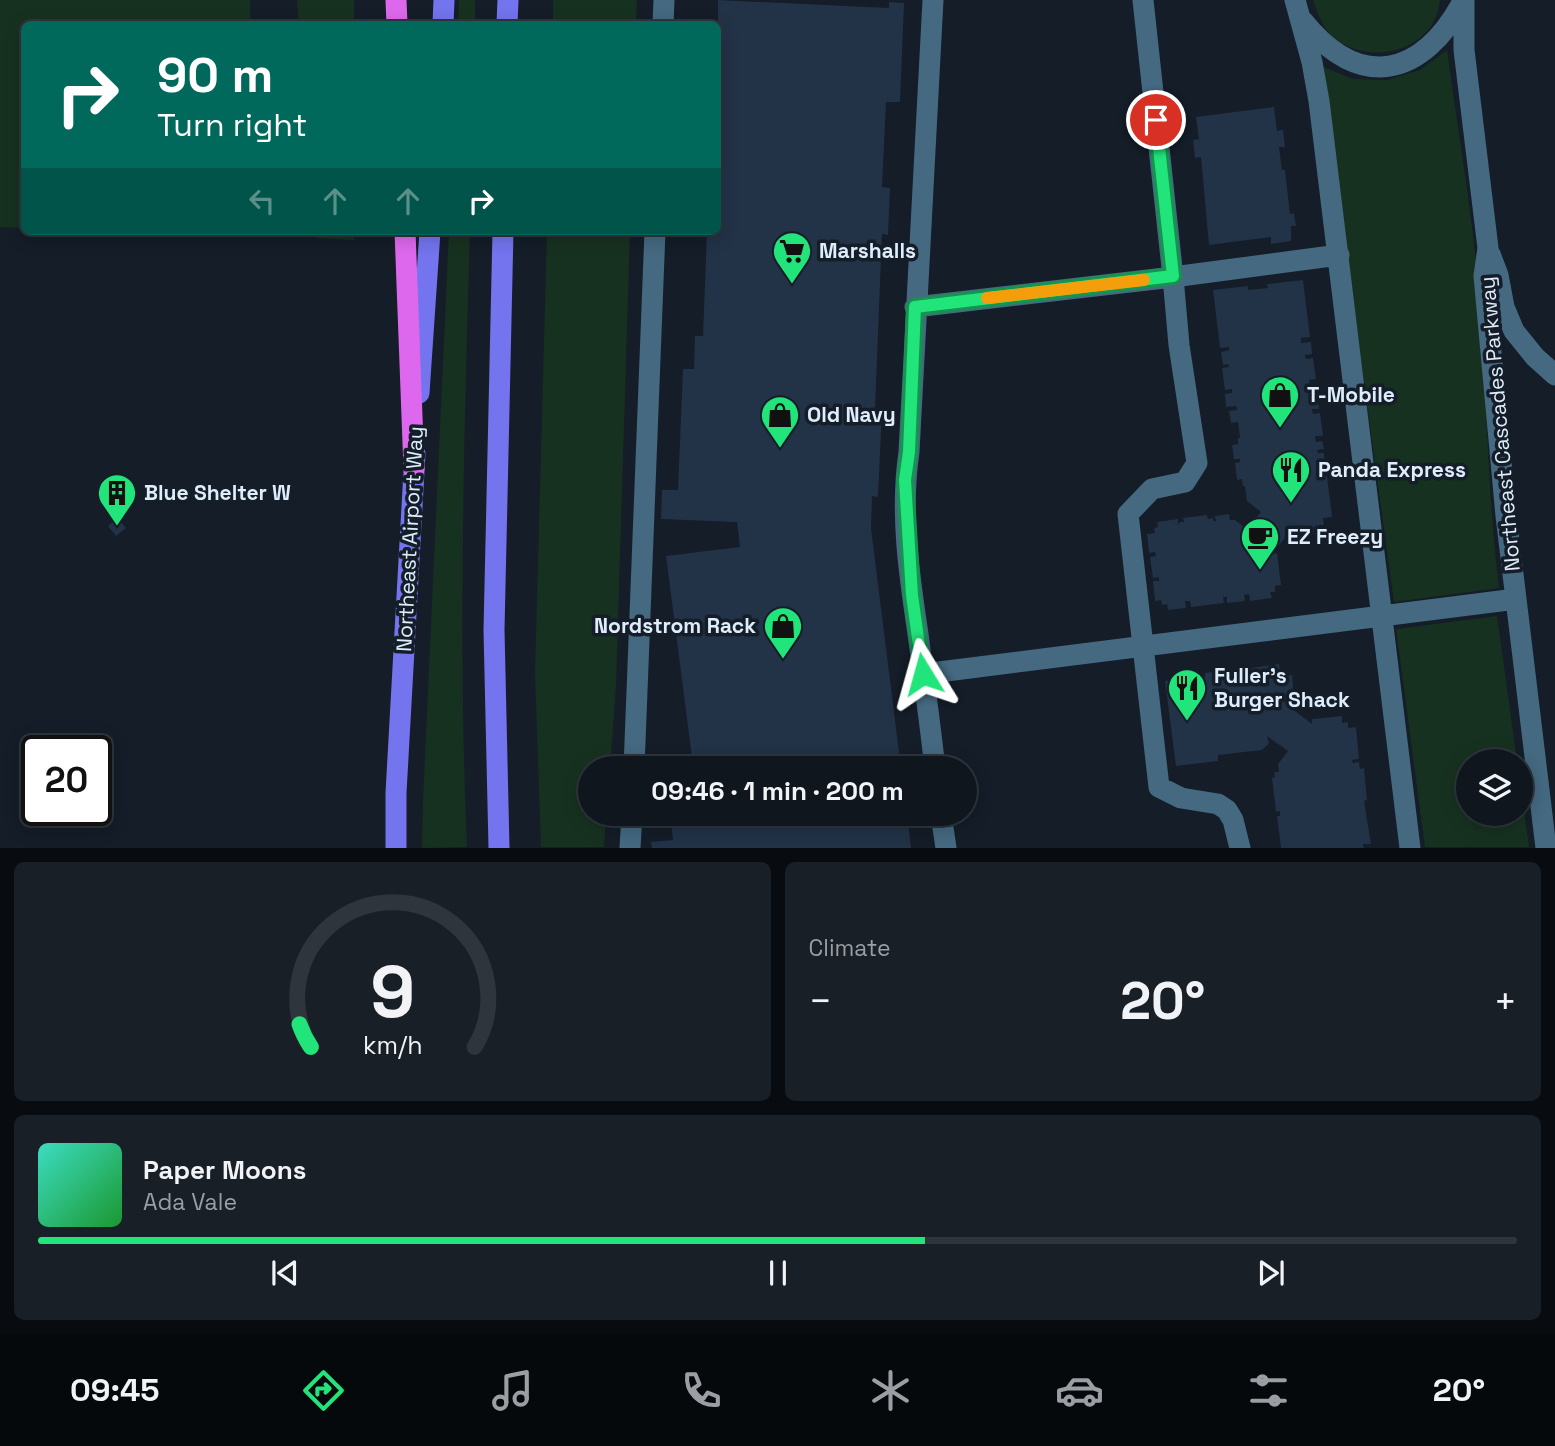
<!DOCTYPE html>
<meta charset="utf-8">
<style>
:root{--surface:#0f161e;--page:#181f27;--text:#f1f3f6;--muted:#9b9fa4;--line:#2f353c;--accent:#21e47b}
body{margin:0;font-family:"Space Grotesk",sans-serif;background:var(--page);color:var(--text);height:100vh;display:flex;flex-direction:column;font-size:26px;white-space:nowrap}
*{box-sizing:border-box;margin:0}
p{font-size:23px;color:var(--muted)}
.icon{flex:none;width:38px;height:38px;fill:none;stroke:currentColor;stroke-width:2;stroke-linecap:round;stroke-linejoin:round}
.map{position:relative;height:848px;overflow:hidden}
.side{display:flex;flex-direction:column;gap:14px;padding:14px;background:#080c10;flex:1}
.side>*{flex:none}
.banner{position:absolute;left:21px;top:21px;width:700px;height:214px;border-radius:10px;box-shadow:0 4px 18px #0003,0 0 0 2px var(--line);background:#00695c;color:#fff;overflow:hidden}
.tools{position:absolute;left:1456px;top:749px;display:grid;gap:14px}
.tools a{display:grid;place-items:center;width:77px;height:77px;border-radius:50%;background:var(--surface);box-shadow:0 4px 18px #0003,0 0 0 2px var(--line);font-size:35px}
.speed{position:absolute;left:21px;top:735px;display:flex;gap:14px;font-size:35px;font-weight:700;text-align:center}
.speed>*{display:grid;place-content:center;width:91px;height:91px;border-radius:50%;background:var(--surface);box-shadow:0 4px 18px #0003,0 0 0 2px var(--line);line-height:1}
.speed .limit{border:4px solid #111;border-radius:10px;background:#fff;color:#111}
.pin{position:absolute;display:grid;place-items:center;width:60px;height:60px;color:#fff;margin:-30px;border:4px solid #fff;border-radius:50%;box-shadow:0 2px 7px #0007}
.me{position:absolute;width:77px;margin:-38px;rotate:352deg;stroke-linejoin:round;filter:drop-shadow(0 0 5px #0008)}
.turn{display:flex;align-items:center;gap:24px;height:147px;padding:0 21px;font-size:32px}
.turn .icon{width:91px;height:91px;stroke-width:2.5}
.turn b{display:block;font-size:49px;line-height:60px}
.lanes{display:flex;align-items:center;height:66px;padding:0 21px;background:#0003;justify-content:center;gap:35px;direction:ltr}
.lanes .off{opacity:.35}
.big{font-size:52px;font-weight:600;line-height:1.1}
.side .widget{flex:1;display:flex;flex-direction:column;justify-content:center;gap:10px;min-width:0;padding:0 24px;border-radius:10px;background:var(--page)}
.side .dial{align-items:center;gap:0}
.dial svg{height:182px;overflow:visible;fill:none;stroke:var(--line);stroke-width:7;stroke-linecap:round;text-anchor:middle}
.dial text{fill:var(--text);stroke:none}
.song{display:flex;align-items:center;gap:21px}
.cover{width:84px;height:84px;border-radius:10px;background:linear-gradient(135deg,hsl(170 70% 55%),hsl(130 70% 35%))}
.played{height:7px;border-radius:4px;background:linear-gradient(90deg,var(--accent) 60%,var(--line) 60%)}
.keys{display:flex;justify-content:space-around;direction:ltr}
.heat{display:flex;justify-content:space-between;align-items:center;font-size:38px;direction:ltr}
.side .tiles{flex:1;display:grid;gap:14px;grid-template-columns:1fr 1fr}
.widget:last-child{grid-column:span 2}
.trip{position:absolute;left:578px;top:756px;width:399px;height:70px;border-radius:35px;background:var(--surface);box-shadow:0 4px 18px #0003,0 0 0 2px var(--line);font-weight:600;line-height:70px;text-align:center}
.tab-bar{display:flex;height:112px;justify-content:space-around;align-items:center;background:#06090c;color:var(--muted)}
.tab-bar .icon{width:49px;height:49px}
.tab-bar .selected{color:var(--accent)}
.tab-bar b{font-size:32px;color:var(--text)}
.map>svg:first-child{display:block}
.green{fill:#173120}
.building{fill:#223247}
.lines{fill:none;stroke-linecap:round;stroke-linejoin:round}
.minor{stroke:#446981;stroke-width:21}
.major{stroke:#7374ee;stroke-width:21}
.highway{stroke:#dd68ed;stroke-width:21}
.route-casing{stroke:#159450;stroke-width:18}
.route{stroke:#21e47b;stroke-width:12}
.slow{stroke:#f59e0b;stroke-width:12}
.labels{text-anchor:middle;stroke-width:7;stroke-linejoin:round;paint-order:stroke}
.poi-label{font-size:21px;font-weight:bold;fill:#deedfb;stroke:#141d28;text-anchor:start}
.street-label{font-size:21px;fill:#deedfb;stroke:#141d28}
</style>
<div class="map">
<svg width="1555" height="848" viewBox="0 0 1555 848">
<rect width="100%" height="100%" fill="#141d28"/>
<path class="green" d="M 0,0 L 250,0 L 251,24 L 24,24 L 24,228 L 0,227 Z
M 297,0 L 354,0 L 354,24 L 299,24 Z
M 459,0 L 475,0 L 475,24 L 458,24 Z
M 553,0 L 637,0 L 636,24 L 553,24 Z
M 1313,0 L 1440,0 C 1436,49 1375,66 1338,41 C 1324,32 1318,15 1313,0 Z
M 1447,50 C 1459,139 1475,228 1481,318 C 1487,408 1488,498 1499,588 L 1394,602 L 1321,66 L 1353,79 L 1387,80 L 1420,70 Z
M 316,231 L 354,231 L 354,240 L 316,238 Z
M 449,231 L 470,231 C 464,436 458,642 467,847 L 422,848 L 423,800 Z
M 547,231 L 630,231 L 616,686 L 610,768 L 590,768 L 590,814 L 606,814 L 604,847 L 541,847 L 535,673 Z
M 1497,616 L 1517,761 L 1468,761 L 1468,814 L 1521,814 L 1521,788 L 1529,847 L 1425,847 L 1396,629 Z"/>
<path class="building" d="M 718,0 L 889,8 L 889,2 L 904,3 L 900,102 L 886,102 L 882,187 L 890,188 L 888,235 L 882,234 L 875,408 L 882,408 L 878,497 L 872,496 L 871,528 L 901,768 L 679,768 L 693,765 L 666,556 L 740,547 L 737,522 L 661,519 L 662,490 L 678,490 L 683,369 L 694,369 L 695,336 L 703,336 L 707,231 L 718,231 Z
M 1274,107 L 1277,131 L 1283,130 L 1285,147 L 1279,147 L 1282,170 L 1285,170 L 1290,214 L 1294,213 L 1296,226 L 1291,226 L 1291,241 L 1271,244 L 1271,237 L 1209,245 L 1201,157 L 1195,158 L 1193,140 L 1199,139 L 1196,117 Z
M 1303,280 L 1310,337 L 1301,338 L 1301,343 L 1311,342 L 1312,354 L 1305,355 L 1306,359 L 1313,358 L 1316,379 L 1309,380 L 1310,385 L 1316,384 L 1318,396 L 1311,397 L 1312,402 L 1318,401 L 1319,409 L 1312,409 L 1313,414 L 1320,413 L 1323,436 L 1315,436 L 1316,442 L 1322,441 L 1324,449 L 1317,450 L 1318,453 L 1324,453 L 1325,469 L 1317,469 L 1318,477 L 1327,476 L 1332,517 L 1323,518 L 1324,525 L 1317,526 L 1318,533 L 1292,536 L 1291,530 L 1272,554 L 1277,553 L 1281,585 L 1275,586 L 1275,592 L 1270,592 L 1272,598 L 1250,601 L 1249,594 L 1244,595 L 1245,601 L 1227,603 L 1227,597 L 1223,597 L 1224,603 L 1191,607 L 1190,601 L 1185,601 L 1186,608 L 1168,610 L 1167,604 L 1162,605 L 1161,600 L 1155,601 L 1153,581 L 1159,581 L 1159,577 L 1153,578 L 1150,557 L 1156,556 L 1155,552 L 1149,553 L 1147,534 L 1155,533 L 1154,528 L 1158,527 L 1157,522 L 1178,519 L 1178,525 L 1180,522 L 1184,522 L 1183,518 L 1207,515 L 1208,519 L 1213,518 L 1213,521 L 1216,521 L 1215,516 L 1229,514 L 1230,520 L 1235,520 L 1247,529 L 1261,512 L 1247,501 L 1245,486 L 1243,486 L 1242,479 L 1237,480 L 1235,463 L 1240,462 L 1240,459 L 1234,459 L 1232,445 L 1238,444 L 1238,438 L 1240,438 L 1238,422 L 1231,423 L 1229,411 L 1237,410 L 1236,406 L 1226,407 L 1225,394 L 1232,393 L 1232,389 L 1225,390 L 1222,368 L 1229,367 L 1228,364 L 1223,365 L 1221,352 L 1229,350 L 1229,347 L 1220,348 L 1213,290 L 1248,286 L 1248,290 L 1268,288 L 1267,284 Z
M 117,518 L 126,528 L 116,536 L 108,526 Z
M 1279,664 L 1280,670 L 1284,670 L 1285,676 L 1292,675 L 1295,707 L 1291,708 L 1312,724 L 1312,719 L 1342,716 L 1342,723 L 1348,722 L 1348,728 L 1356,727 L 1359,759 L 1352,760 L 1353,763 L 1359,762 L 1360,769 L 1364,768 L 1367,800 L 1364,801 L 1371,844 L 1363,844 L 1364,848 L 1281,848 L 1277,816 L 1280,816 L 1280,811 L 1276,812 L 1272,778 L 1275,777 L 1274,772 L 1279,772 L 1278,764 L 1288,751 L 1267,736 L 1269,743 L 1262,750 L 1218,755 L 1218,761 L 1176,766 L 1165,681 L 1175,680 L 1174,676 L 1199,673 L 1199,679 L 1205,678 L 1205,673 L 1228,670 L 1229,676 L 1234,675 L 1234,670 L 1243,669 L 1244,674 L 1251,673 L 1251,668 Z
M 670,814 L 907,814 L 911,848 L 652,848 L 651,842 L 673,840 Z"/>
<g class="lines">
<path class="minor" d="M 933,0 L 909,452 C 900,512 909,574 918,634 C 924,679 930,724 935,768
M 1295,0 L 1312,62 L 1319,101 L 1410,848
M 1464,0 L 1464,50 L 1488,248 L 1484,276 L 1506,516 L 1546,848
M 1303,21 C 1360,92 1423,77 1463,1
M 663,24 L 664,0
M 1490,254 L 1498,275 L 1504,307 L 1514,331 L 1535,357 L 1555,375
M 915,307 L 1173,277 L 1143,0
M 923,674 L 1516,599
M 634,768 L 655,231
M 941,814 L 946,848
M 630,848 L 632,814
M 1240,848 L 1233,820 L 1227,810 L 1218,804 L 1181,798 L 1159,787 L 1128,514 L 1152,489 L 1185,482 L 1197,463 L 1179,345 L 1173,277 L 1339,255"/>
<path class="major" d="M 443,24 L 444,0
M 507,24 L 508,0
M 419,393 L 430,231
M 396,848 L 396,793 L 415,453
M 499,848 L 494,630 L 503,231"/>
<path class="highway" d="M 396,0 L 397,24
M 405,231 L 414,469"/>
</g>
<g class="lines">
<g class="route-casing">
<path id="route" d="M 923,674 L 912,595 L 905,480 L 909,452 L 915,307 L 1173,276 L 1156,120"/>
</g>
<use href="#route" class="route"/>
<path class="slow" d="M 987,298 L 1144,280"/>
</g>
<defs>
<g id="supermarket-pin" transform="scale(2.0125)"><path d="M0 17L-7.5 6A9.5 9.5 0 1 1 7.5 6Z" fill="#21e47b" stroke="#141d28"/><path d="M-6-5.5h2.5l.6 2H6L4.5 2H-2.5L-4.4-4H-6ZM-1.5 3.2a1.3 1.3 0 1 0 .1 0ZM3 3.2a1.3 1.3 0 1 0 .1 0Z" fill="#111"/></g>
<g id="shop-pin" transform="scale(2.0125)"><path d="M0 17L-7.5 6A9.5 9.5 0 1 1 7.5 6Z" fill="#21e47b" stroke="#141d28"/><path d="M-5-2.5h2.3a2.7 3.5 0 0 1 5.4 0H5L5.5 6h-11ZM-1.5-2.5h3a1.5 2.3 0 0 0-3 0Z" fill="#111"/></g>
<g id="restaurant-pin" transform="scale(2.0125)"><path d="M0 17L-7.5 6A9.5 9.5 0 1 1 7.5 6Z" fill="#21e47b" stroke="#141d28"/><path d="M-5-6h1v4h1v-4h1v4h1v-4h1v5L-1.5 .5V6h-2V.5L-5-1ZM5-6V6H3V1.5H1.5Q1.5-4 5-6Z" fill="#111"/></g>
<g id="building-pin" transform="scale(2.0125)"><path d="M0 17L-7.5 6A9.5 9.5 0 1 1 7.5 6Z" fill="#21e47b" stroke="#141d28"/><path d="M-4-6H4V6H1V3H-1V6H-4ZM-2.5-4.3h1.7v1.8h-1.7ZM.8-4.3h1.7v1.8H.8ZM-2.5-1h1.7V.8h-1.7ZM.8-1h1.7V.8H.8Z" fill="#111"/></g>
<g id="cafe-pin" transform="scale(2.0125)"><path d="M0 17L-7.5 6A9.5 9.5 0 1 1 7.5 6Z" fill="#21e47b" stroke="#141d28"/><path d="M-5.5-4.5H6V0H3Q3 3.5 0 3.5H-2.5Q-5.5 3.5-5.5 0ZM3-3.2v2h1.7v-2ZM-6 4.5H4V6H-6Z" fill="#111"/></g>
</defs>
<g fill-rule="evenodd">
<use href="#supermarket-pin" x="792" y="251"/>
<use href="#shop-pin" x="1280" y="395"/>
<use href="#shop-pin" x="780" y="415"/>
<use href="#restaurant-pin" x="1291" y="470"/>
<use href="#building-pin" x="117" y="493"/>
<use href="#cafe-pin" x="1260" y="537"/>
<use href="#shop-pin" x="783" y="626"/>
<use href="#restaurant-pin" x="1187" y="688"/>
</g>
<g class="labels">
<g class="poi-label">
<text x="819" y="258">Marshalls</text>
<text x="1307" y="402">T-Mobile</text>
<text x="807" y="422">Old Navy</text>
<text x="1318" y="477">Panda Express</text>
<text x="144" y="500">Blue Shelter W</text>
<text x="1287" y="544">EZ Freezy</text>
<text x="756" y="633" text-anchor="end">Nordstrom Rack</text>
<text x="1214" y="683">Fuller’s<tspan x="1214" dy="24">Burger Shack</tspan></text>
</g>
<g class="street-label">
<text transform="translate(1500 424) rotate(-95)" y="7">Northeast Cascades Parkway</text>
<text transform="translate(410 539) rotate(-87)" y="7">Northeast Airport Way</text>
</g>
</g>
</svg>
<div class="tools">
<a><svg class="icon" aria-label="layers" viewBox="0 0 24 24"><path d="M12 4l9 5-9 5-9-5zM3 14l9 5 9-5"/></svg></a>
</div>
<div class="speed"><div class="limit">20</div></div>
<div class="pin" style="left:1156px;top:120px;background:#d93025"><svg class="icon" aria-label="arrive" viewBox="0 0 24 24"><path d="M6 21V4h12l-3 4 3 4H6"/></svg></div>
<svg class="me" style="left:923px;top:674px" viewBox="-20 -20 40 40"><path d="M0-17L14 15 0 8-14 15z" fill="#21e47b" stroke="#fff" stroke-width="4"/></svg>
<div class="trip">09:46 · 1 min · 200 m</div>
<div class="banner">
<div class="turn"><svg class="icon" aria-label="right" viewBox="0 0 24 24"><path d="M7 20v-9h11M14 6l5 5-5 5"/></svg><div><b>90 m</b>Turn right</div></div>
<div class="lanes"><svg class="icon off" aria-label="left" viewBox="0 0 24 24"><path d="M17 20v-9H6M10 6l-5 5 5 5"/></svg><svg class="icon off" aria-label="ahead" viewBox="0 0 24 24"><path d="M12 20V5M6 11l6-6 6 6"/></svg><svg class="icon off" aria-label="ahead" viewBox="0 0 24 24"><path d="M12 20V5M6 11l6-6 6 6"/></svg><svg class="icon" aria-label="right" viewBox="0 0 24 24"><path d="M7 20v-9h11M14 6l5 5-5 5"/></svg></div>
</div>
</div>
<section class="side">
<div class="tiles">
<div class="widget dial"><svg viewBox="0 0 100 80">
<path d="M14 69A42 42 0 1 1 86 69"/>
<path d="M14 69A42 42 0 0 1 9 59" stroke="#21e47b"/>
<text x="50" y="56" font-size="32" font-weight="700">9</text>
<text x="50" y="72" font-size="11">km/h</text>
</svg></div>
<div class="widget"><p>Climate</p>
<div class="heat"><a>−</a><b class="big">20°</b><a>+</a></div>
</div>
<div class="widget">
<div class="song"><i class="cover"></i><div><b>Paper Moons</b><p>Ada Vale</p></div></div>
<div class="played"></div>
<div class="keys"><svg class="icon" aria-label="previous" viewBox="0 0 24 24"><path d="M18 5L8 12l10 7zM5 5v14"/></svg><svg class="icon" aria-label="pause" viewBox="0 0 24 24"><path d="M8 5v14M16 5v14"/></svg><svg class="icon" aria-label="next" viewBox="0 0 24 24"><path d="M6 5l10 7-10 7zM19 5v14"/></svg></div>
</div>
</div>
</section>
<nav class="tab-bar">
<b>09:45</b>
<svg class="icon selected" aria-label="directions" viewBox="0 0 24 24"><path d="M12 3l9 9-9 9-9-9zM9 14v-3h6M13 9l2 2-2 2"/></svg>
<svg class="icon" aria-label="music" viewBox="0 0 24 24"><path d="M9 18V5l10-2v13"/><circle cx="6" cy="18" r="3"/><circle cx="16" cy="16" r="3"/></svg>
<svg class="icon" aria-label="phone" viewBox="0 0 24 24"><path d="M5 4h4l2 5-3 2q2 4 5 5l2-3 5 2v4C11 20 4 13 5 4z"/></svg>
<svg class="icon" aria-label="climate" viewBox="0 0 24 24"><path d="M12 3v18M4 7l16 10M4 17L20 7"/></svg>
<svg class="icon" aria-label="car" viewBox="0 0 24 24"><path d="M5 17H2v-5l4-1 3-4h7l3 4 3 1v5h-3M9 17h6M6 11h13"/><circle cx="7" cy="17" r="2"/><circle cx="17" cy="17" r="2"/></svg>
<svg class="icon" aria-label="filters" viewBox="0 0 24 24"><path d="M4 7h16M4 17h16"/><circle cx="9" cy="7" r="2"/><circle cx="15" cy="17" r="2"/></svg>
<b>20°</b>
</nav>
